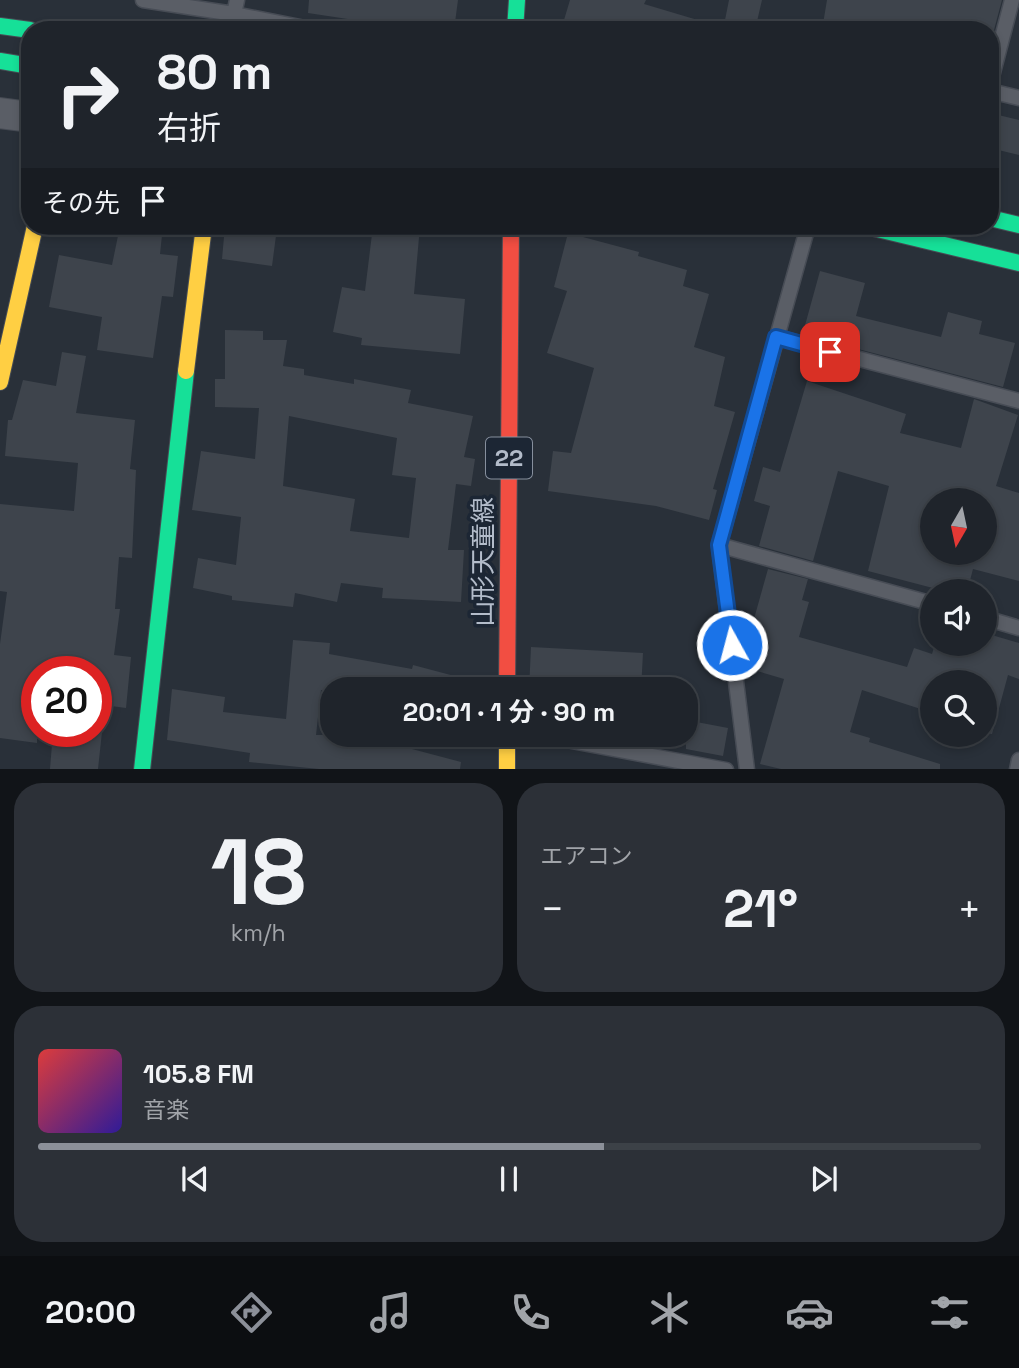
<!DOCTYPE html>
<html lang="ja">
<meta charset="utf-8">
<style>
:root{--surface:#1f242b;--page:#2c3037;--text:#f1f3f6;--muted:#a1a4a9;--line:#3c4147;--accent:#8c9099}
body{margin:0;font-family:"Space Grotesk","Noto Sans JP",sans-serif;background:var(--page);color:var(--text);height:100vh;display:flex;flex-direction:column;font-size:26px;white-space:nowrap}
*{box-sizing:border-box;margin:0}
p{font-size:23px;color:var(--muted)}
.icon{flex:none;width:38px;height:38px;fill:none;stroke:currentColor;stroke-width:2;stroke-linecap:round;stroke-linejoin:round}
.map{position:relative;height:769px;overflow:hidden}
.panel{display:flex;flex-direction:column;gap:14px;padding:14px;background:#111418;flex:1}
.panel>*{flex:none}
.guide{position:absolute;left:21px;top:21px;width:978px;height:214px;border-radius:28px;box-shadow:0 4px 10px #0003,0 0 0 2px var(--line);background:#1f242b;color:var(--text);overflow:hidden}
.needle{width:46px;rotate:189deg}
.tools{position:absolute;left:920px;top:488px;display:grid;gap:14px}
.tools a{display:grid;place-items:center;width:77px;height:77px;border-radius:50%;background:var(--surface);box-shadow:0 4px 10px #0003,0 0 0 2px var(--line);font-size:35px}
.speed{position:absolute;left:21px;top:656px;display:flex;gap:14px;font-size:35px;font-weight:700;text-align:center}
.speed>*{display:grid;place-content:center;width:91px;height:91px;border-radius:50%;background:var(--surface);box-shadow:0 4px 10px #0003,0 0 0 2px var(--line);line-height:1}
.speed .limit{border:10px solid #d22;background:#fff;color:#111}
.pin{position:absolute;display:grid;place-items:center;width:60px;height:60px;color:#fff;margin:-30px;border-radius:14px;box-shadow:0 4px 10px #0006}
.me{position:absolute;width:77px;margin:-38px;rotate:353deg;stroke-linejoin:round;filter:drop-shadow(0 0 5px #0008)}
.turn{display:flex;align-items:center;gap:24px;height:147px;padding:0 21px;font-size:32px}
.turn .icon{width:91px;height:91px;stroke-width:2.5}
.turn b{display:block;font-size:49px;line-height:60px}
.then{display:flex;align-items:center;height:66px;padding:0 21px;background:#0003;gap:14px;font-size:26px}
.big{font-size:52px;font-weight:700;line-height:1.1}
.panel .tile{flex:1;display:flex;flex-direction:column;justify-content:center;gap:10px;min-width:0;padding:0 24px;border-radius:28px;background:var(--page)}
.panel .dial{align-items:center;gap:0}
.dial b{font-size:91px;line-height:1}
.song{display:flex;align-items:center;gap:21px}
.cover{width:84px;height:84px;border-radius:10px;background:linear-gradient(135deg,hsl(0 70% 55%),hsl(250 70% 35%))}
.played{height:7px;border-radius:4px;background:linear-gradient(90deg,var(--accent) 60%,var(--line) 60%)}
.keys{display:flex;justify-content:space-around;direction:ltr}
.heat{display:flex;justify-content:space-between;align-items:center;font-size:38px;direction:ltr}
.panel .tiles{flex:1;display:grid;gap:14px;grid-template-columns:1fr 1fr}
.tile:last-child{grid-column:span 2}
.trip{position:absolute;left:320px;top:677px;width:378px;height:70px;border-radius:28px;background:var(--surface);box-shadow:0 4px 10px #0003,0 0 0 2px var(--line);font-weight:700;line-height:70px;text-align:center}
.menu{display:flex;height:112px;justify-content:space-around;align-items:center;background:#0c0e11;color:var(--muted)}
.menu .icon{width:49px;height:49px}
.menu .selected{color:var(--accent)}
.menu b{font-size:32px;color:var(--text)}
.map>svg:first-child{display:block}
.building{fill:#3e444c;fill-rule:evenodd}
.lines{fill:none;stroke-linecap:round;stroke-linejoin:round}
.lane-casing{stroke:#474c55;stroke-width:17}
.street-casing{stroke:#474c55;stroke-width:32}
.fast-casing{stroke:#474c55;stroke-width:18}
.slow-casing{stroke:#474c55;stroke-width:18}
.jam-casing{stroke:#474c55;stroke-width:18}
.lane{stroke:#5a5e66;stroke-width:14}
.street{stroke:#5a5e66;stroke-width:30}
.fast{stroke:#16e098;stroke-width:16}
.slow{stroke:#ffcf43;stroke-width:16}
.jam{stroke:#f24e42;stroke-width:16}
.route-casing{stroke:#114b97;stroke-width:18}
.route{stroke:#1a73e8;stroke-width:12}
.labels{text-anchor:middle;stroke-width:7;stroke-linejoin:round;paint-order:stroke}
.shield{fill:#1c2634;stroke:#868f9d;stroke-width:2}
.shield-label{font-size:24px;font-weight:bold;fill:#b3bcca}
.street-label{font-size:26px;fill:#b3bcca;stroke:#1c2634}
</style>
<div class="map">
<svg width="1019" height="770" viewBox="0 0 1019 770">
<rect width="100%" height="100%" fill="#293039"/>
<path class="building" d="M 309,0 L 458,0 L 454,30 L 373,30 L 374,23 L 308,13 Z
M 570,0 L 646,0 L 644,4 L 711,24 L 710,30 L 561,30 Z
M 729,0 L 762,0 L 755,30 L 723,30 Z
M 827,0 L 1002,0 L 994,30 L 822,30 Z
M 990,113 L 1019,120 L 1019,155 L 990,148 Z
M 120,226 L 163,226 L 160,254 L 178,256 L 173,297 L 162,296 L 153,358 L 97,350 L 102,317 L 49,307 L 59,255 L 112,265 Z
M 225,226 L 277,228 L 272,266 L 222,259 Z
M 373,226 L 420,226 L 414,294 L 465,299 L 460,354 L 361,345 L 362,338 L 333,332 L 342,287 L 365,291 Z
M 568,233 L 639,252 L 638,256 L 687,270 L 683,286 L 709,294 L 694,347 L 725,357 L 714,406 L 735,412 L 713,489 L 717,490 L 709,520 L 656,506 L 548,491 L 553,451 L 571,453 L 594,368 L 547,353 L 567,291 L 554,287 Z
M 820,271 L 865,283 L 856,316 L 941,337 L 948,312 L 982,321 L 979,334 L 1015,343 L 1003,387 L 858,349 L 859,344 L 804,329 Z
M 225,330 L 263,331 L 263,340 L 287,340 L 283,366 L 304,369 L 304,375 L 354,384 L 354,379 L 411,390 L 408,403 L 473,416 L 464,457 L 475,459 L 471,486 L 456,484 L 448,550 L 464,550 L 461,602 L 382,598 L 383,588 L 341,583 L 337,602 L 295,593 L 293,607 L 232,600 L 232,596 L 193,588 L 198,558 L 236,565 L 241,517 L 192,510 L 201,451 L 255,459 L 259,408 L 215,407 L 215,379 L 225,379 ZM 289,416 L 397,438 L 392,475 L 416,478 L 409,538 L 350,531 L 355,499 L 283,486 Z
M 62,352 L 86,356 L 76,413 L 135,420 L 130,469 L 136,470 L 132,558 L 119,557 L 115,609 L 120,609 L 114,655 L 131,657 L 126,708 L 96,704 L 96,672 L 37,672 L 37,743 L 0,738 L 0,644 L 7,592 L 0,591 L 0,504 L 74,511 L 78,463 L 5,456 L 8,420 L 12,420 L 23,380 L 56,386 Z
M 807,381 L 906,414 L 900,433 L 961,448 L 974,399 L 1018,415 L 996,486 L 1019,493 L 1019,581 L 973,569 L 967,592 L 948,592 L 868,571 L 889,486 L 838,471 L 813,561 L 759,546 L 770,506 L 754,501 L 763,467 L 780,472 ZM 933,498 L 985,500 L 985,553 L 933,553 Z
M 768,569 L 808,579 L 802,600 L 809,602 L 799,637 L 907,667 L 914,648 L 932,654 L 935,644 L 985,644 L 985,633 L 1019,643 L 1019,679 L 1008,675 L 992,734 L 985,733 L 985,682 L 933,682 L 933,713 L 862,690 L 850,732 L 870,738 L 869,742 L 940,764 L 940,769 L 781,769 L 760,764 L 784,679 L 744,667 L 743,658 Z
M 293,640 L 330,643 L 329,654 L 412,669 L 413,665 L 477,682 L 476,690 L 321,690 L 316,735 L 359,735 L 461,762 L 460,769 L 319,769 L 249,762 L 250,753 L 167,740 L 172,689 L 225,697 L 223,712 L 286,719 Z
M 531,647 L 643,653 L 641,690 L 529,690 Z
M 686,720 L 728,728 L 723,756 L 686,749 Z
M 53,732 L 102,732 L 98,769 L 50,769 Z"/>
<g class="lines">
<g class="lane-casing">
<path id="lane" d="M 143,0 L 234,14
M 237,0 L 234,14 L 315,30
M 990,84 L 1012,0
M 990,91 L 1019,98
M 776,337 L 1019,401
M 719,545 L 933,604
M 985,618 L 1019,628
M 540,735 L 726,770
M 747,770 L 719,545 L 808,226
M 1017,770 L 1019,760"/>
</g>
<g class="street-casing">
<path id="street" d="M 0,113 L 30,117"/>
</g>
<g class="fast-casing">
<path id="fast" d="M 0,26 L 30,30
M 515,30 L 517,0
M 0,61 L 30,66
M 990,218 L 1019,225
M 865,226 L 1019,263
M 142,770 L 186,371"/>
</g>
<g class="slow-casing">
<path id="slow" d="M 186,371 L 204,226
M 0,382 L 35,226
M 507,735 L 507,770"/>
</g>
<g class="jam-casing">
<path id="jam" d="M 507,690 L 511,226"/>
</g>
<use href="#lane" class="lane"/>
<use href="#street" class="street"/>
<use href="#fast" class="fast"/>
<use href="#slow" class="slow"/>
<use href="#jam" class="jam"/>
</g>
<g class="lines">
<g class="route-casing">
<path id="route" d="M 732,645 L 719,545 L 776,337 L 830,352"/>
</g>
<use href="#route" class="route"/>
</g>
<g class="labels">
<rect class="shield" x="486" y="437.5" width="46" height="41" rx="5"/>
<g class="shield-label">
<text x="509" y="466">22</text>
</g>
<g class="street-label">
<text transform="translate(483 562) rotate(-90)" y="9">山形天童線</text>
</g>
</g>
</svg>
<div class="tools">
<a><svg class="needle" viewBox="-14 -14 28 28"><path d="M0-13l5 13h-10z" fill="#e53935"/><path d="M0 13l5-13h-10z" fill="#a1a4a9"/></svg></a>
<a><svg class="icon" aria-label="sound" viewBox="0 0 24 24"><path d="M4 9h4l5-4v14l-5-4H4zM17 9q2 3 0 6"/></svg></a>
<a><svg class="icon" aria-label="search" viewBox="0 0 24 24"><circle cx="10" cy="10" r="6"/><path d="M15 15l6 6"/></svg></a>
</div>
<div class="speed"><div class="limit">20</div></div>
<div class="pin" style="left:830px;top:352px;background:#d93025"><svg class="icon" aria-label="arrive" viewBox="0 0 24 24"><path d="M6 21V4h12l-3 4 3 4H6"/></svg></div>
<svg class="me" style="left:732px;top:645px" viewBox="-20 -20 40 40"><circle r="17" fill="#1a73e8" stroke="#fff" stroke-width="3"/><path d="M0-11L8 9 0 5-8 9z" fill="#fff"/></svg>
<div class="trip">20:01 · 1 分 · 90 m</div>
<div class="guide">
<div class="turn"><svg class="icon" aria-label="right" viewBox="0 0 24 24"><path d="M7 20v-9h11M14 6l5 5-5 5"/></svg><div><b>80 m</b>右折</div></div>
<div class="then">その先<svg class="icon" aria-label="arrive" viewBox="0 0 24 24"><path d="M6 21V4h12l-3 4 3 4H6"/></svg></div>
</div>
</div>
<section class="panel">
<div class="tiles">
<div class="tile dial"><b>18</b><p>km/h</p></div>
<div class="tile"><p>エアコン</p>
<div class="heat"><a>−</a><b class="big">21°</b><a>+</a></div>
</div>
<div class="tile">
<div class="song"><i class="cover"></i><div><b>105.8 FM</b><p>音楽</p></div></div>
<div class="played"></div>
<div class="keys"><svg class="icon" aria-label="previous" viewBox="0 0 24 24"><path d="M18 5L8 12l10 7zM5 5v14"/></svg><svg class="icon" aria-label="pause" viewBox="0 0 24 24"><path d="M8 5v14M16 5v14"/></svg><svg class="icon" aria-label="next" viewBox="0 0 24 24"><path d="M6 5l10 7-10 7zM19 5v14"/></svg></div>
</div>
</div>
</section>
<nav class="menu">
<b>20:00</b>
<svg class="icon selected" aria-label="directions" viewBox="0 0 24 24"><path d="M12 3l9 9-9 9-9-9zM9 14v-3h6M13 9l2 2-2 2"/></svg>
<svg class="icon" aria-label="music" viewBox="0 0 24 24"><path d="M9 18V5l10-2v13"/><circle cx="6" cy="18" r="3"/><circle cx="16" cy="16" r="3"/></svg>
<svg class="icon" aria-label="phone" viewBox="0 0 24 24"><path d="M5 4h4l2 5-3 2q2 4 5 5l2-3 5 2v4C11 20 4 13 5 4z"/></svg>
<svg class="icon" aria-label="climate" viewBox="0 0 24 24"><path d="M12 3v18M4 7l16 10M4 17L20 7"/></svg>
<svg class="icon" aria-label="car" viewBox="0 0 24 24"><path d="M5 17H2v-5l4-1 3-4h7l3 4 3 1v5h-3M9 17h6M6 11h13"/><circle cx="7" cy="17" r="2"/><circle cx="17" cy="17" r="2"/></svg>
<svg class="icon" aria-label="filters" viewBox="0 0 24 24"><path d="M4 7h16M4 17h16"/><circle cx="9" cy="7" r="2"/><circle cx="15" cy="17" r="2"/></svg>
</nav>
